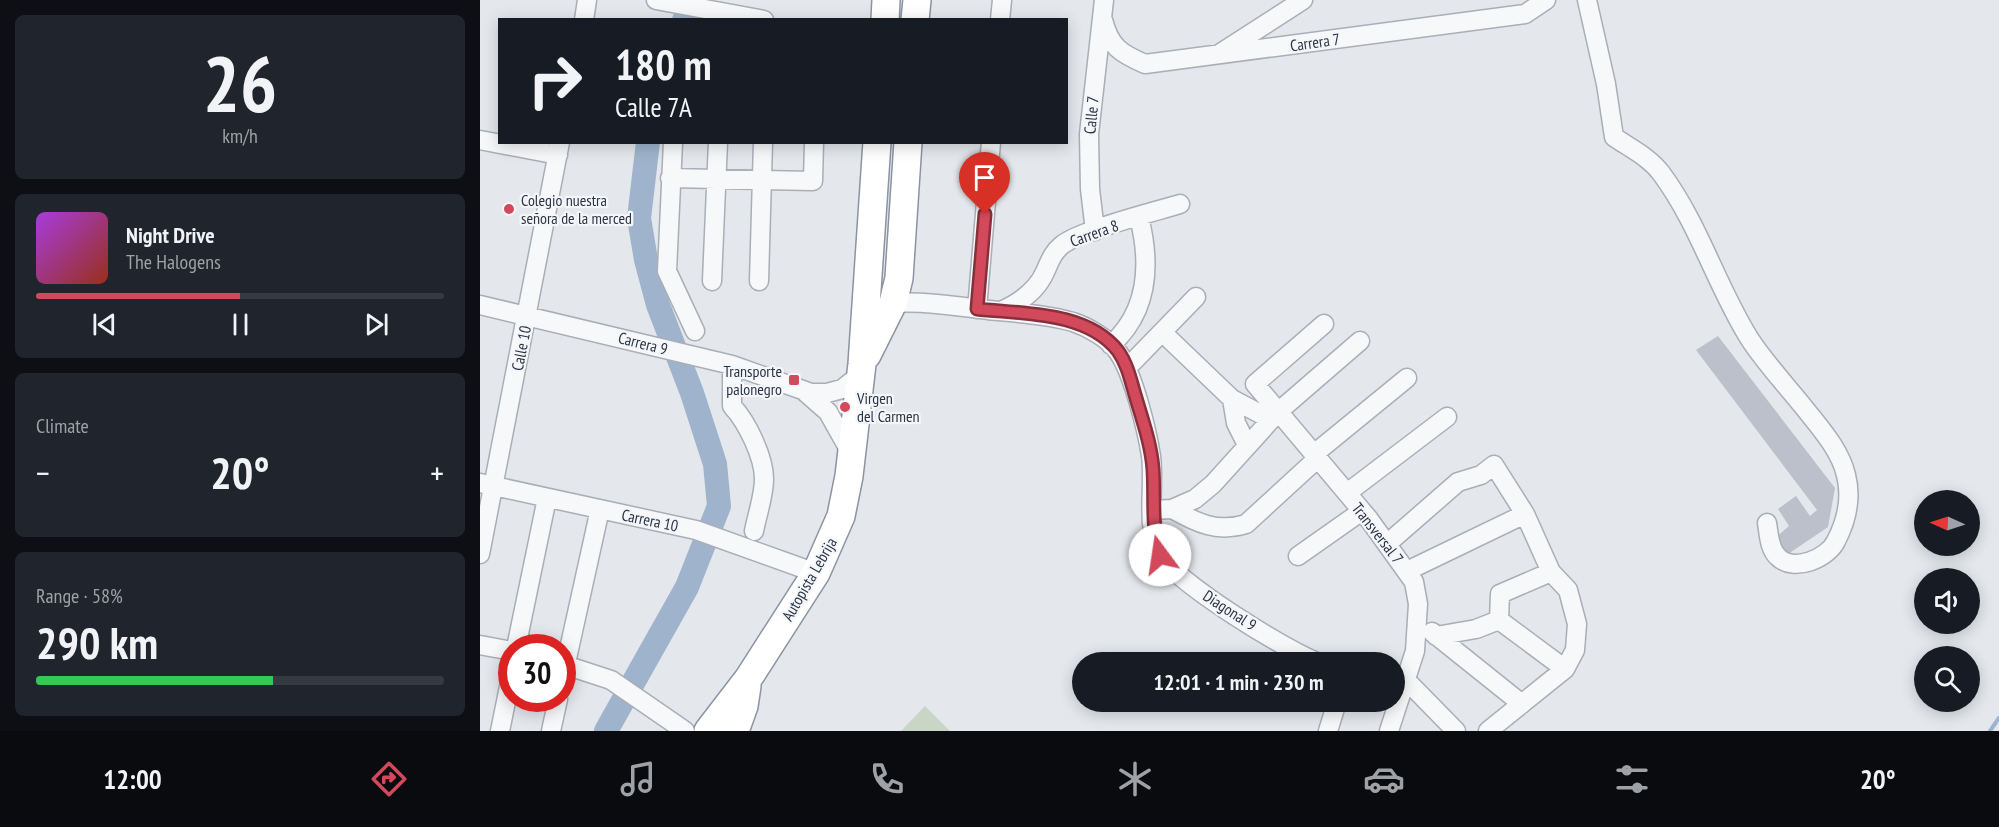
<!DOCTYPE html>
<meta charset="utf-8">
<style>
:root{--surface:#171b24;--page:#20242c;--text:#f1f3f6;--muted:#9ea1a6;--line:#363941;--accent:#d1495b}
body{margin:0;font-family:"PT Sans Narrow",sans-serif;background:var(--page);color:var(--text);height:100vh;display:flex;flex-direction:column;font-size:22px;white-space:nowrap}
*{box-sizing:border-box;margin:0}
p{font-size:20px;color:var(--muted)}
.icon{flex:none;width:33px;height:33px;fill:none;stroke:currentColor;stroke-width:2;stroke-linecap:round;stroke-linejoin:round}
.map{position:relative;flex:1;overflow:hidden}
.details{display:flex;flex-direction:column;gap:15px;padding:15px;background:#0d0f14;width:480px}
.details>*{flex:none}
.guide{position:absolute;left:18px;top:18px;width:570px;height:126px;border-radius:0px;box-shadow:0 3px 15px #0003;background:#171b24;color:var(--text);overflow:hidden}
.needle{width:39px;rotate:273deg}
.buttons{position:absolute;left:1434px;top:490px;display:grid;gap:12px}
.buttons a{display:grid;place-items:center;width:66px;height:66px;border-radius:50%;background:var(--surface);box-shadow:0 3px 15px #0003;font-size:30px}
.speed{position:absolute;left:18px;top:634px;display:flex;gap:12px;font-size:30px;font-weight:700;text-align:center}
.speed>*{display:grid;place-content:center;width:78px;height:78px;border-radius:50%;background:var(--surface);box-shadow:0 3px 15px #0003;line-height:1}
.speed .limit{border:9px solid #d22;background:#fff;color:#111}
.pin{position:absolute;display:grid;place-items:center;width:51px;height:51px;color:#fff;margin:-62px -26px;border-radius:50% 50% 50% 0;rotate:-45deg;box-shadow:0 0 6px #0007}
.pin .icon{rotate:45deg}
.me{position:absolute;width:66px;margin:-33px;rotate:346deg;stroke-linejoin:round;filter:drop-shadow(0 0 4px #0008)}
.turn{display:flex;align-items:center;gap:21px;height:126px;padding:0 18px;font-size:27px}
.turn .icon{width:78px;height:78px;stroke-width:2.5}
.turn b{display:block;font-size:42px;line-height:51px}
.big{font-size:45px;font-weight:700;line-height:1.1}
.details .widget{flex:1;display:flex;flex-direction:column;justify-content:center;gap:9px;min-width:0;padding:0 21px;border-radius:9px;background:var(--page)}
.details .dial{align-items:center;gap:0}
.dial b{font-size:78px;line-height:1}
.song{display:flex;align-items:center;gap:18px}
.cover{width:72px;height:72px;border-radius:9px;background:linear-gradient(135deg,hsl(280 70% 55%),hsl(10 70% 35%))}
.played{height:6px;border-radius:3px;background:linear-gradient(90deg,var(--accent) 50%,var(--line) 50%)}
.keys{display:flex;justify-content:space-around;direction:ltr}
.heat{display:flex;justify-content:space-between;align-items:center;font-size:33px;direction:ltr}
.charge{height:9px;border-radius:4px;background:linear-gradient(90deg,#34c759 58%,var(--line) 0)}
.trip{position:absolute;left:592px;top:652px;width:333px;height:60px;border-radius:30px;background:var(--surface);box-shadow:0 3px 15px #0003;font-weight:700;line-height:60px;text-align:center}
.tab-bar{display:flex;height:96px;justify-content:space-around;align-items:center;background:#090b0e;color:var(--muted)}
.tab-bar .icon{width:42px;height:42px}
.tab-bar .on{color:var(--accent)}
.tab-bar b{font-size:27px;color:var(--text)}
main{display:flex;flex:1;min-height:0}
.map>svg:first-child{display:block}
.green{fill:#c9d6c5}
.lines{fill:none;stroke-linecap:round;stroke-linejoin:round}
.stream{stroke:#9fb4cc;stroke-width:4}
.river{stroke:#9fb4cc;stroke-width:24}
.building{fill:#bbc0ca}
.minor-casing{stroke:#a9aeb7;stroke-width:21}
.highway-casing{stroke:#8b94a3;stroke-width:30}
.minor{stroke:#f7f8fa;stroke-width:18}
.highway{stroke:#fff;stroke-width:27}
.route-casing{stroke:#882f3b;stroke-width:15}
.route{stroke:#d1495b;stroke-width:10}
.poi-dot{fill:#d1495b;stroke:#f4f6f9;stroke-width:2}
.labels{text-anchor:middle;stroke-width:4.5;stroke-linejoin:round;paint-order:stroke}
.street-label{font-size:16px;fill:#2b3445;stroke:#f4f6f9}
.poi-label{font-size:16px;fill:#2b3445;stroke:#f4f6f9;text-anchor:start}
</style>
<main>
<section class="details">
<div class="widget dial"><b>26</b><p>km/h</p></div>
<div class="widget">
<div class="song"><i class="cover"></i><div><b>Night Drive</b><p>The Halogens</p></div></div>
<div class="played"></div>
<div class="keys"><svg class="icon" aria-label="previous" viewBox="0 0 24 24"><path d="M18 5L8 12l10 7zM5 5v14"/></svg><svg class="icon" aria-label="pause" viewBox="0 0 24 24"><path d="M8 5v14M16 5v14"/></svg><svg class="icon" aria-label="next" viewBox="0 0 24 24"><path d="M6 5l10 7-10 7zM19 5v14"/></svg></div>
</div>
<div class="widget"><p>Climate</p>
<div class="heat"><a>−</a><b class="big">20°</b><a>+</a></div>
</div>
<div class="widget"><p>Range · 58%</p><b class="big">290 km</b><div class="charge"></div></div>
</section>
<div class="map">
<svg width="1519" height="731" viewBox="0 0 1519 731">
<rect width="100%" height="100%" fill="#e4e7ec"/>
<path class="green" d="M 445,706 L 470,731 L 471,731 L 421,731 Z"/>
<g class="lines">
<path class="stream" d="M 1510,731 L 1519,718"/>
<path class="river" d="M 204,20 L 215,0
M 126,731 L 207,587 L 239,506 L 235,464 L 212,393 L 178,305 L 166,260 L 159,218 L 168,142"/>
</g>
<path class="building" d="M 1238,336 L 1355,488 L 1348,527 L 1308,554 L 1295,538 L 1309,526 L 1298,509 L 1316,496 L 1330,516 L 1337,510 L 1216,350 Z"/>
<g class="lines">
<g class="minor-casing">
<path id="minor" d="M 176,0 L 284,20
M 1107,0 L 1126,84 L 1134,137 C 1150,148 1169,157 1181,173 C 1219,224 1236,285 1269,338 C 1285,363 1307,386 1326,410 C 1341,429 1360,450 1366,475 C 1372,499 1367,520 1356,541 C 1348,558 1314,573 1298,557 C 1289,549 1289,534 1287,523
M 104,20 L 107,0
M 520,20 L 522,0
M 623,20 C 630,47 640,53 665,64 L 1045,14 L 1066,0
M 739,54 L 823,0
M 0,140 L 78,155
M 193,142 L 187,271 L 215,331
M 190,178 L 333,181 L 334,142
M 615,231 L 610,189 L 609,134 L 624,0
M 232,281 L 238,142
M 279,281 L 283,142
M 413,303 C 445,301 476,306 508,310 C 536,313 566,314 593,322 C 608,327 629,339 638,352 C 653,373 667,430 671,456 C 675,487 665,525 680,554 C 693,581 810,653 840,663
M 0,305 L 252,365 L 331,393 L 347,393 L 362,389 L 381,374
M 497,309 L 511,142
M 521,311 C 539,303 557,290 565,272 C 570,261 573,252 582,245 C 601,230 674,212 700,204
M 844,324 L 775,384 L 888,518 L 934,582 L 938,604 L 935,651 L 909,731
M 682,332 L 752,399 L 790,419
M 631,345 C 669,311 671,264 659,217
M 252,365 L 252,406 C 267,422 284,457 284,479 C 284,496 277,515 274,531
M 647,368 L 716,297
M 324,391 L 348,412 L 371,453
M 752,399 L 756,423 L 767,445
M 834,454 L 927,378
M 0,483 L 216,530 L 336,573
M 867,493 L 967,417
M 692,509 C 717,523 737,533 766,524 L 838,458
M 672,510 L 692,509 L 715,499 L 733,484 L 799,411 L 880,341
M 908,543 L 978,482 L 1001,475 L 1014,465 L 1045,514 L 1071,572 L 1088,590 L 1097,624 L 1095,650 L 1085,669 L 1008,731
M 0,554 L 80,142
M 818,556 L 882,511
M 927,571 L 1045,514
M 1019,620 L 1020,594 L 1071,572
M 952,632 L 1042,704
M 956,636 L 996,629 L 1019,620 L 1085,669
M 0,645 L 32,651
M 36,648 L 67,498
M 82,664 L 131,680 L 205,731
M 926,680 L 976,731
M 82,681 L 120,509
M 20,731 L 32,672
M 71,731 L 78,699
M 848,731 L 857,702"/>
</g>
<g class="highway-casing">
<path id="highway" d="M 405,20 L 406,0
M 435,20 L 437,0
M 387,355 L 413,303 L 419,278 L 428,142
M 228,731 L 268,679 L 336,573 L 361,516 L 369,476 L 382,364 L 397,142
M 255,731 L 264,706 L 267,686"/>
</g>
<use href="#minor" class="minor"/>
<use href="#highway" class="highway"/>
</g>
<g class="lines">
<g class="route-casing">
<path id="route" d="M 505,214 L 497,309 C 542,314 607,311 638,351 C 648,365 651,382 656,398 C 663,422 671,444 673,469 C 675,499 671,526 680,555"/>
</g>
<use href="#route" class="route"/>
</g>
<g class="poi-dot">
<circle cx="29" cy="209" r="6"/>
<rect x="308" y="374" width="12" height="12" rx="3"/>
<circle cx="365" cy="407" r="6"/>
</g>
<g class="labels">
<g class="street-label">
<text transform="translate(835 42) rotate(-8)" y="6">Carrera 7</text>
<text transform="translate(611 115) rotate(-85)" y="6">Calle 7</text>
<text transform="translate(614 233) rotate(-20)" y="6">Carrera 8</text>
<text transform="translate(163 343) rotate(14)" y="6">Carrera 9</text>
<text transform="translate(41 348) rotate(-79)" y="6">Calle 10</text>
<text transform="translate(170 520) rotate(12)" y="6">Carrera 10</text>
<text transform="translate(898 533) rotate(52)" y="6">Transversal 7</text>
<text transform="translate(329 579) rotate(-60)" y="6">Autopista Lebrija</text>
<text transform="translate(750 610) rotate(33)" y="6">Diagonal 9</text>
</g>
<g class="poi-label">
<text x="41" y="206">Colegio nuestra<tspan x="41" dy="18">señora de la merced</tspan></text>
<text x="302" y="377" text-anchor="end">Transporte<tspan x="302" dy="18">palonegro</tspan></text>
<text x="377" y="404">Virgen<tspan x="377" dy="18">del Carmen</tspan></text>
</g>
</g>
</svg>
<div class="buttons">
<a><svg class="needle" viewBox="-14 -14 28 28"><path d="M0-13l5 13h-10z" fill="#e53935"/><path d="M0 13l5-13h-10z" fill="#9ea1a6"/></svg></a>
<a><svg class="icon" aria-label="sound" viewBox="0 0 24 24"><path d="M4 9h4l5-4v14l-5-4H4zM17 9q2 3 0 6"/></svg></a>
<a><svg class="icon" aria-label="search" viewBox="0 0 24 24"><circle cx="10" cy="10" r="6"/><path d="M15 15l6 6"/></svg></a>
</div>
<div class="speed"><div class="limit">30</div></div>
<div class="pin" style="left:505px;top:214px;background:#d93025"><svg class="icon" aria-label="arrive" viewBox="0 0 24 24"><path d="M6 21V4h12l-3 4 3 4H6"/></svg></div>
<svg class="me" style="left:680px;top:555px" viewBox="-20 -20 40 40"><circle r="19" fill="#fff"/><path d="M0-13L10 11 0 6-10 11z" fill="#d1495b"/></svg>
<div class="trip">12:01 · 1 min · 230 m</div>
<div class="guide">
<div class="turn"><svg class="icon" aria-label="right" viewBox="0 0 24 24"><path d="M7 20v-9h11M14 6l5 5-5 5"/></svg><div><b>180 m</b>Calle 7A</div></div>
</div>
</div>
</main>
<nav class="tab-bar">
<b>12:00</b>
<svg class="icon on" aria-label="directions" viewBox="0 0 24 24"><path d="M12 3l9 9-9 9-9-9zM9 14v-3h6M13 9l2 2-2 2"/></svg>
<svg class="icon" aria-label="music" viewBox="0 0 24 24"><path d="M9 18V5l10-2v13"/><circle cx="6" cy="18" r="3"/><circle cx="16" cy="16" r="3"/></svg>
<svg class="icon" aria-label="phone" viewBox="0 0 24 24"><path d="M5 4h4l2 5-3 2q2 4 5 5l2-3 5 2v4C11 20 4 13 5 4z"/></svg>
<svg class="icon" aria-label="climate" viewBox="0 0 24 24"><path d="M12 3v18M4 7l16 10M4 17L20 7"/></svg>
<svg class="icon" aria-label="car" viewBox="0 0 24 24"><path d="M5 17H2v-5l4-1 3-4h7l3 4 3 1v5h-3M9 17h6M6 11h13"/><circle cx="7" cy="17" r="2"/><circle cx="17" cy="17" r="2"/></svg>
<svg class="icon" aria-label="filters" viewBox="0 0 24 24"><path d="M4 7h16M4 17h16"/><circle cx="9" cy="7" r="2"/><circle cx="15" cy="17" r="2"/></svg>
<b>20°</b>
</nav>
